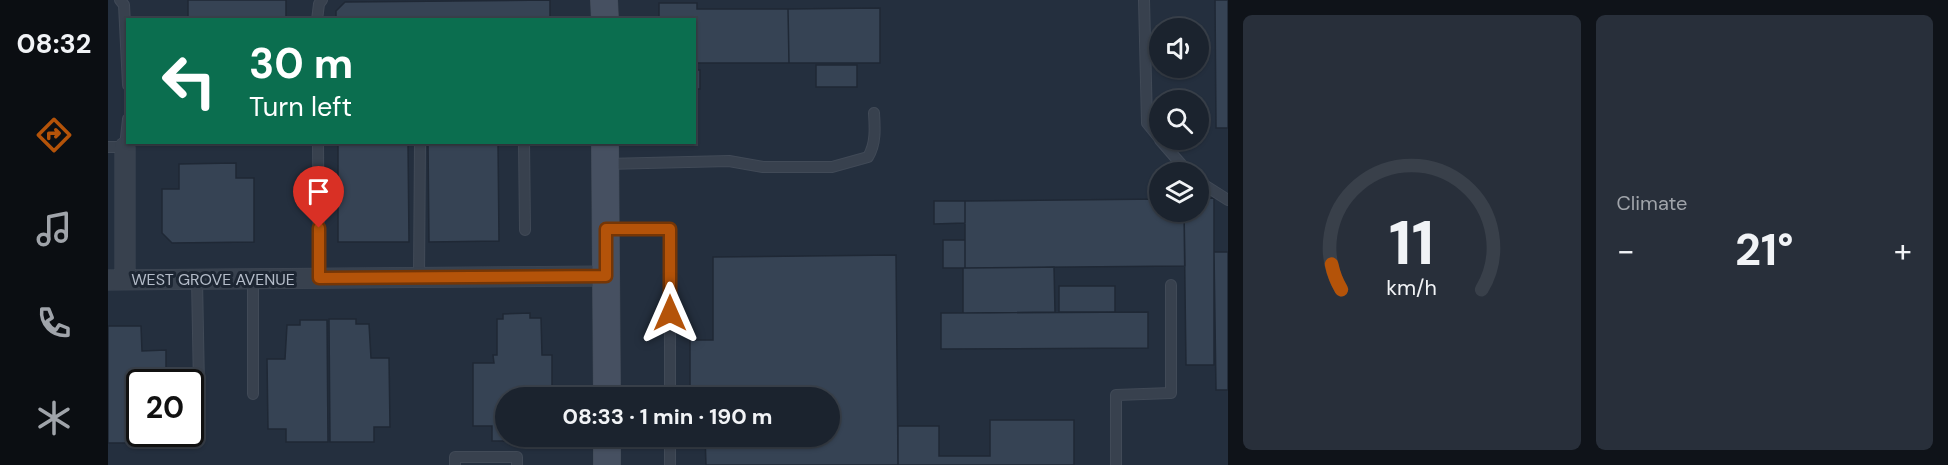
<!DOCTYPE html>
<meta charset="utf-8">
<style>
:root{--surface:#1b232e;--page:#282f3a;--text:#f1f3f6;--muted:#a0a4aa;--line:#39404a;--accent:#b45309}
body{margin:0;font-family:"DM Sans",sans-serif;background:var(--page);color:var(--text);height:100vh;display:flex;flex-direction:column;font-size:22px;white-space:nowrap}
*{box-sizing:border-box;margin:0}
p{font-size:20px;color:var(--muted)}
.icon{flex:none;width:33px;height:33px;fill:none;stroke:currentColor;stroke-width:2;stroke-linecap:round;stroke-linejoin:round}
.map{position:relative;flex:1;overflow:hidden}
.side{display:flex;flex-direction:column;gap:15px;padding:15px;background:#0f1319;width:720px}
.side>*{flex:none}
.top-card{position:absolute;left:18px;top:18px;width:570px;height:126px;border-radius:0px;box-shadow:0 2px 4px #0004,0 0 0 2px var(--line);background:#0b6e4f;color:#fff;overflow:hidden}
.fabs{position:absolute;left:1041px;top:18px;display:grid;gap:12px}
.fabs a{display:grid;place-items:center;width:60px;height:60px;border-radius:50%;background:var(--surface);box-shadow:0 2px 4px #0004,0 0 0 2px var(--line);font-size:30px}
.speed{position:absolute;left:18px;top:369px;display:flex;gap:12px;font-size:30px;font-weight:700;text-align:center}
.speed>*{display:grid;place-content:center;width:78px;height:78px;border-radius:50%;background:var(--surface);box-shadow:0 2px 4px #0004,0 0 0 2px var(--line);line-height:1}
.speed .limit{border:3px solid #111;border-radius:9px;background:#fff;color:#111}
.pin{position:absolute;display:grid;place-items:center;width:51px;height:51px;color:#fff;margin:-62px -26px;border-radius:50% 50% 50% 0;rotate:-45deg;box-shadow:0 0 6px #0007}
.pin .icon{rotate:45deg}
.me{position:absolute;width:66px;margin:-33px;rotate:0deg;stroke-linejoin:round;filter:drop-shadow(0 0 4px #0008)}
.turn{display:flex;align-items:center;gap:21px;height:126px;padding:0 24px;font-size:27px}
.turn .icon{width:78px;height:78px;stroke-width:2.5}
.turn b{display:block;font-size:42px;line-height:51px}
.big{font-size:45px;font-weight:700;line-height:1.1}
.side .widget{flex:1;display:flex;flex-direction:column;justify-content:center;gap:9px;min-width:0;padding:0 21px;border-radius:9px;background:var(--page)}
.side .dial{align-items:center;gap:0}
.dial svg{height:156px;overflow:visible;fill:none;stroke:var(--line);stroke-width:7;stroke-linecap:round;text-anchor:middle}
.dial text{fill:var(--text);stroke:none}
.heat{display:flex;justify-content:space-between;align-items:center;font-size:33px;direction:ltr}
.side .tiles{flex:1;display:grid;gap:15px;grid-template-columns:repeat(2,1fr)}
.trip{position:absolute;left:387px;top:387px;width:345px;height:60px;border-radius:30px;background:var(--surface);box-shadow:0 2px 4px #0004,0 0 0 2px var(--line);font-weight:700;line-height:60px;text-align:center}
main{display:flex;flex:1;min-height:0}
.dock{display:flex;flex-direction:column;width:108px;justify-content:space-around;align-items:center;background:#0b0e12;color:var(--muted)}
.dock .icon{width:42px;height:42px}
.dock .on{color:var(--accent)}
.dock b{font-size:27px;color:var(--text)}
.map>svg:first-child{display:block}
.building{fill:#364354;stroke:#1f2835;stroke-width:1.5}
.lines{fill:none;stroke-linecap:round;stroke-linejoin:round}
.service-casing{stroke:#414a57;stroke-width:12}
.minor-casing{stroke:#414a57;stroke-width:21}
.secondary-casing{stroke:#414a57;stroke-width:28}
.service{stroke:#38414e;stroke-width:10}
.minor{stroke:#38414e;stroke-width:20}
.secondary{stroke:#465061;stroke-width:27}
.route-casing{stroke:#753606;stroke-width:15}
.route{stroke:#b45309;stroke-width:10}
.labels{text-anchor:middle;stroke-width:6;stroke-linejoin:round;paint-order:stroke}
.street-label{font-size:16px;fill:#b4bcc9;stroke:#1d2633}
</style>
<main>
<nav class="dock">
<b>08:32</b>
<svg class="icon on" aria-label="directions" viewBox="0 0 24 24"><path d="M12 3l9 9-9 9-9-9zM9 14v-3h6M13 9l2 2-2 2"/></svg>
<svg class="icon" aria-label="music" viewBox="0 0 24 24"><path d="M9 18V5l10-2v13"/><circle cx="6" cy="18" r="3"/><circle cx="16" cy="16" r="3"/></svg>
<svg class="icon" aria-label="phone" viewBox="0 0 24 24"><path d="M5 4h4l2 5-3 2q2 4 5 5l2-3 5 2v4C11 20 4 13 5 4z"/></svg>
<svg class="icon" aria-label="climate" viewBox="0 0 24 24"><path d="M12 3v18M4 7l16 10M4 17L20 7"/></svg>
</nav>
<div class="map">
<svg width="1120" height="465" viewBox="0 0 1120 465">
<rect width="100%" height="100%" fill="#242f3e"/>
<path class="building" d="M 80,0 L 178,0 L 178,19 L 80,19 Z
M 442,0 L 442,20 L 228,20 L 228,11 L 237,2 Z
M 1107,0 L 1120,0 L 1120,128 L 1108,128 Z
M 551,3 L 589,3 L 589,9 L 680,9 L 681,63 L 586,63 L 586,20 L 551,20 Z
M 772,8 L 772,63 L 681,63 L 680,9 Z
M 708,65 L 749,65 L 749,87 L 708,87 Z
M 586,70 L 592,70 L 592,89 L 586,89 Z
M 230,142 L 300,142 L 301,242 L 230,242 Z
M 320,142 L 390,142 L 391,241 L 321,242 Z
M 128,163 L 128,178 L 146,178 L 146,242 L 64,243 L 54,233 L 54,189 L 71,189 L 71,164 Z
M 1106,198 L 1106,365 L 1078,365 L 1076,212 L 1090,212 L 1090,199 Z
M 1052,199 L 1052,212 L 1076,212 L 1077,266 L 857,268 L 857,201 Z
M 826,201 L 857,201 L 857,223 L 826,224 Z
M 835,240 L 857,240 L 857,268 L 835,268 Z
M 1106,252 L 1120,252 L 1120,390 L 1108,390 Z
M 788,255 L 790,465 L 598,465 L 597,436 L 722,436 L 722,398 L 597,398 L 597,394 L 582,394 L 582,340 L 605,340 L 605,257 Z
M 946,267 L 947,312 L 855,313 L 855,268 Z
M 951,286 L 1007,286 L 1007,312 L 951,312 Z
M 1040,312 L 1040,348 L 833,349 L 833,313 Z
M 422,313 L 422,318 L 433,318 L 434,355 L 444,355 L 444,398 L 398,398 L 398,436 L 444,436 L 444,441 L 384,441 L 384,426 L 365,426 L 365,363 L 386,363 L 385,355 L 389,355 L 389,319 L 395,319 L 395,314 Z
M 221,319 L 248,319 L 248,324 L 261,324 L 263,358 L 281,358 L 282,427 L 266,427 L 266,442 L 222,442 Z
M 192,320 L 219,320 L 220,442 L 178,442 L 178,429 L 160,429 L 159,359 L 177,359 L 179,325 L 192,325 Z
M 0,326 L 33,326 L 34,351 L 58,350 L 58,382 L 32,382 L 32,434 L 58,434 L 59,443 L 0,443 Z
M 882,420 L 966,420 L 966,465 L 790,465 L 790,426 L 831,426 L 831,456 L 882,456 Z"/>
<g class="lines">
<g class="service-casing">
<path id="service" d="M 12,0 L 16,5 L 20,85
M 1036,0 L 1039,123 L 1052,139
M 209,20 L 211,4 L 214,0
M 1052,140 L 1080,172
M 210,142 L 211,278
M 416,142 L 417,230
M 0,147 L 17,147 L 20,119
M 498,164 L 621,161 L 655,167 L 724,167 L 760,157 C 768,144 767,128 766,113
M 1090,181 L 1120,200
M 498,229 L 562,229 L 562,398
M 311,278 L 312,142
M 89,279 L 91,387
M 145,279 L 145,394
M 513,436 L 562,436
M 562,437 L 562,465
M 347,465 L 347,457 L 409,457 L 409,465
M 1008,465 L 1008,395 L 1063,393 L 1063,285"/>
</g>
<g class="minor-casing">
<path id="minor" d="M 17,147 L 17,280
M 0,280 L 498,276"/>
</g>
<g class="secondary-casing">
<path id="secondary" d="M 496,0 L 497,20
M 497,142 L 499,398
M 499,436 L 499,465"/>
</g>
<use href="#service" class="service"/>
<use href="#minor" class="minor"/>
<use href="#secondary" class="secondary"/>
</g>
<g class="lines">
<g class="route-casing">
<path id="route" d="M 211,228 L 211,278 L 498,276 L 498,229 L 562,229 L 562,313"/>
</g>
<use href="#route" class="route"/>
</g>
<g class="labels">
<g class="street-label">
<text x="105" y="285">WEST GROVE AVENUE</text>
</g>
</g>
</svg>
<div class="fabs">
<a><svg class="icon" aria-label="sound" viewBox="0 0 24 24"><path d="M4 9h4l5-4v14l-5-4H4zM17 9q2 3 0 6"/></svg></a>
<a><svg class="icon" aria-label="search" viewBox="0 0 24 24"><circle cx="10" cy="10" r="6"/><path d="M15 15l6 6"/></svg></a>
<a><svg class="icon" aria-label="layers" viewBox="0 0 24 24"><path d="M12 4l9 5-9 5-9-5zM3 14l9 5 9-5"/></svg></a>
</div>
<div class="speed"><div class="limit">20</div></div>
<div class="pin" style="left:211px;top:228px;background:#d93025"><svg class="icon" aria-label="arrive" viewBox="0 0 24 24"><path d="M6 21V4h12l-3 4 3 4H6"/></svg></div>
<svg class="me" style="left:562px;top:313px" viewBox="-20 -20 40 40"><path d="M0-17L14 15 0 8-14 15z" fill="#b45309" stroke="#fff" stroke-width="4"/></svg>
<div class="trip">08:33 · 1 min · 190 m</div>
<div class="top-card">
<div class="turn"><svg class="icon" aria-label="left" viewBox="0 0 24 24"><path d="M17 20v-9H6M10 6l-5 5 5 5"/></svg><div><b>30 m</b>Turn left</div></div>
</div>
</div>
<section class="side">
<div class="tiles">
<div class="widget dial"><svg viewBox="0 0 100 80">
<path d="M14 69A42 42 0 1 1 86 69"/>
<path d="M14 69A42 42 0 0 1 9 56" stroke="#b45309"/>
<text x="50" y="56" font-size="32" font-weight="700">11</text>
<text x="50" y="72" font-size="11">km/h</text>
</svg></div>
<div class="widget"><p>Climate</p>
<div class="heat"><a>−</a><b class="big">21°</b><a>+</a></div>
</div>
</div>
</section>
</main>
